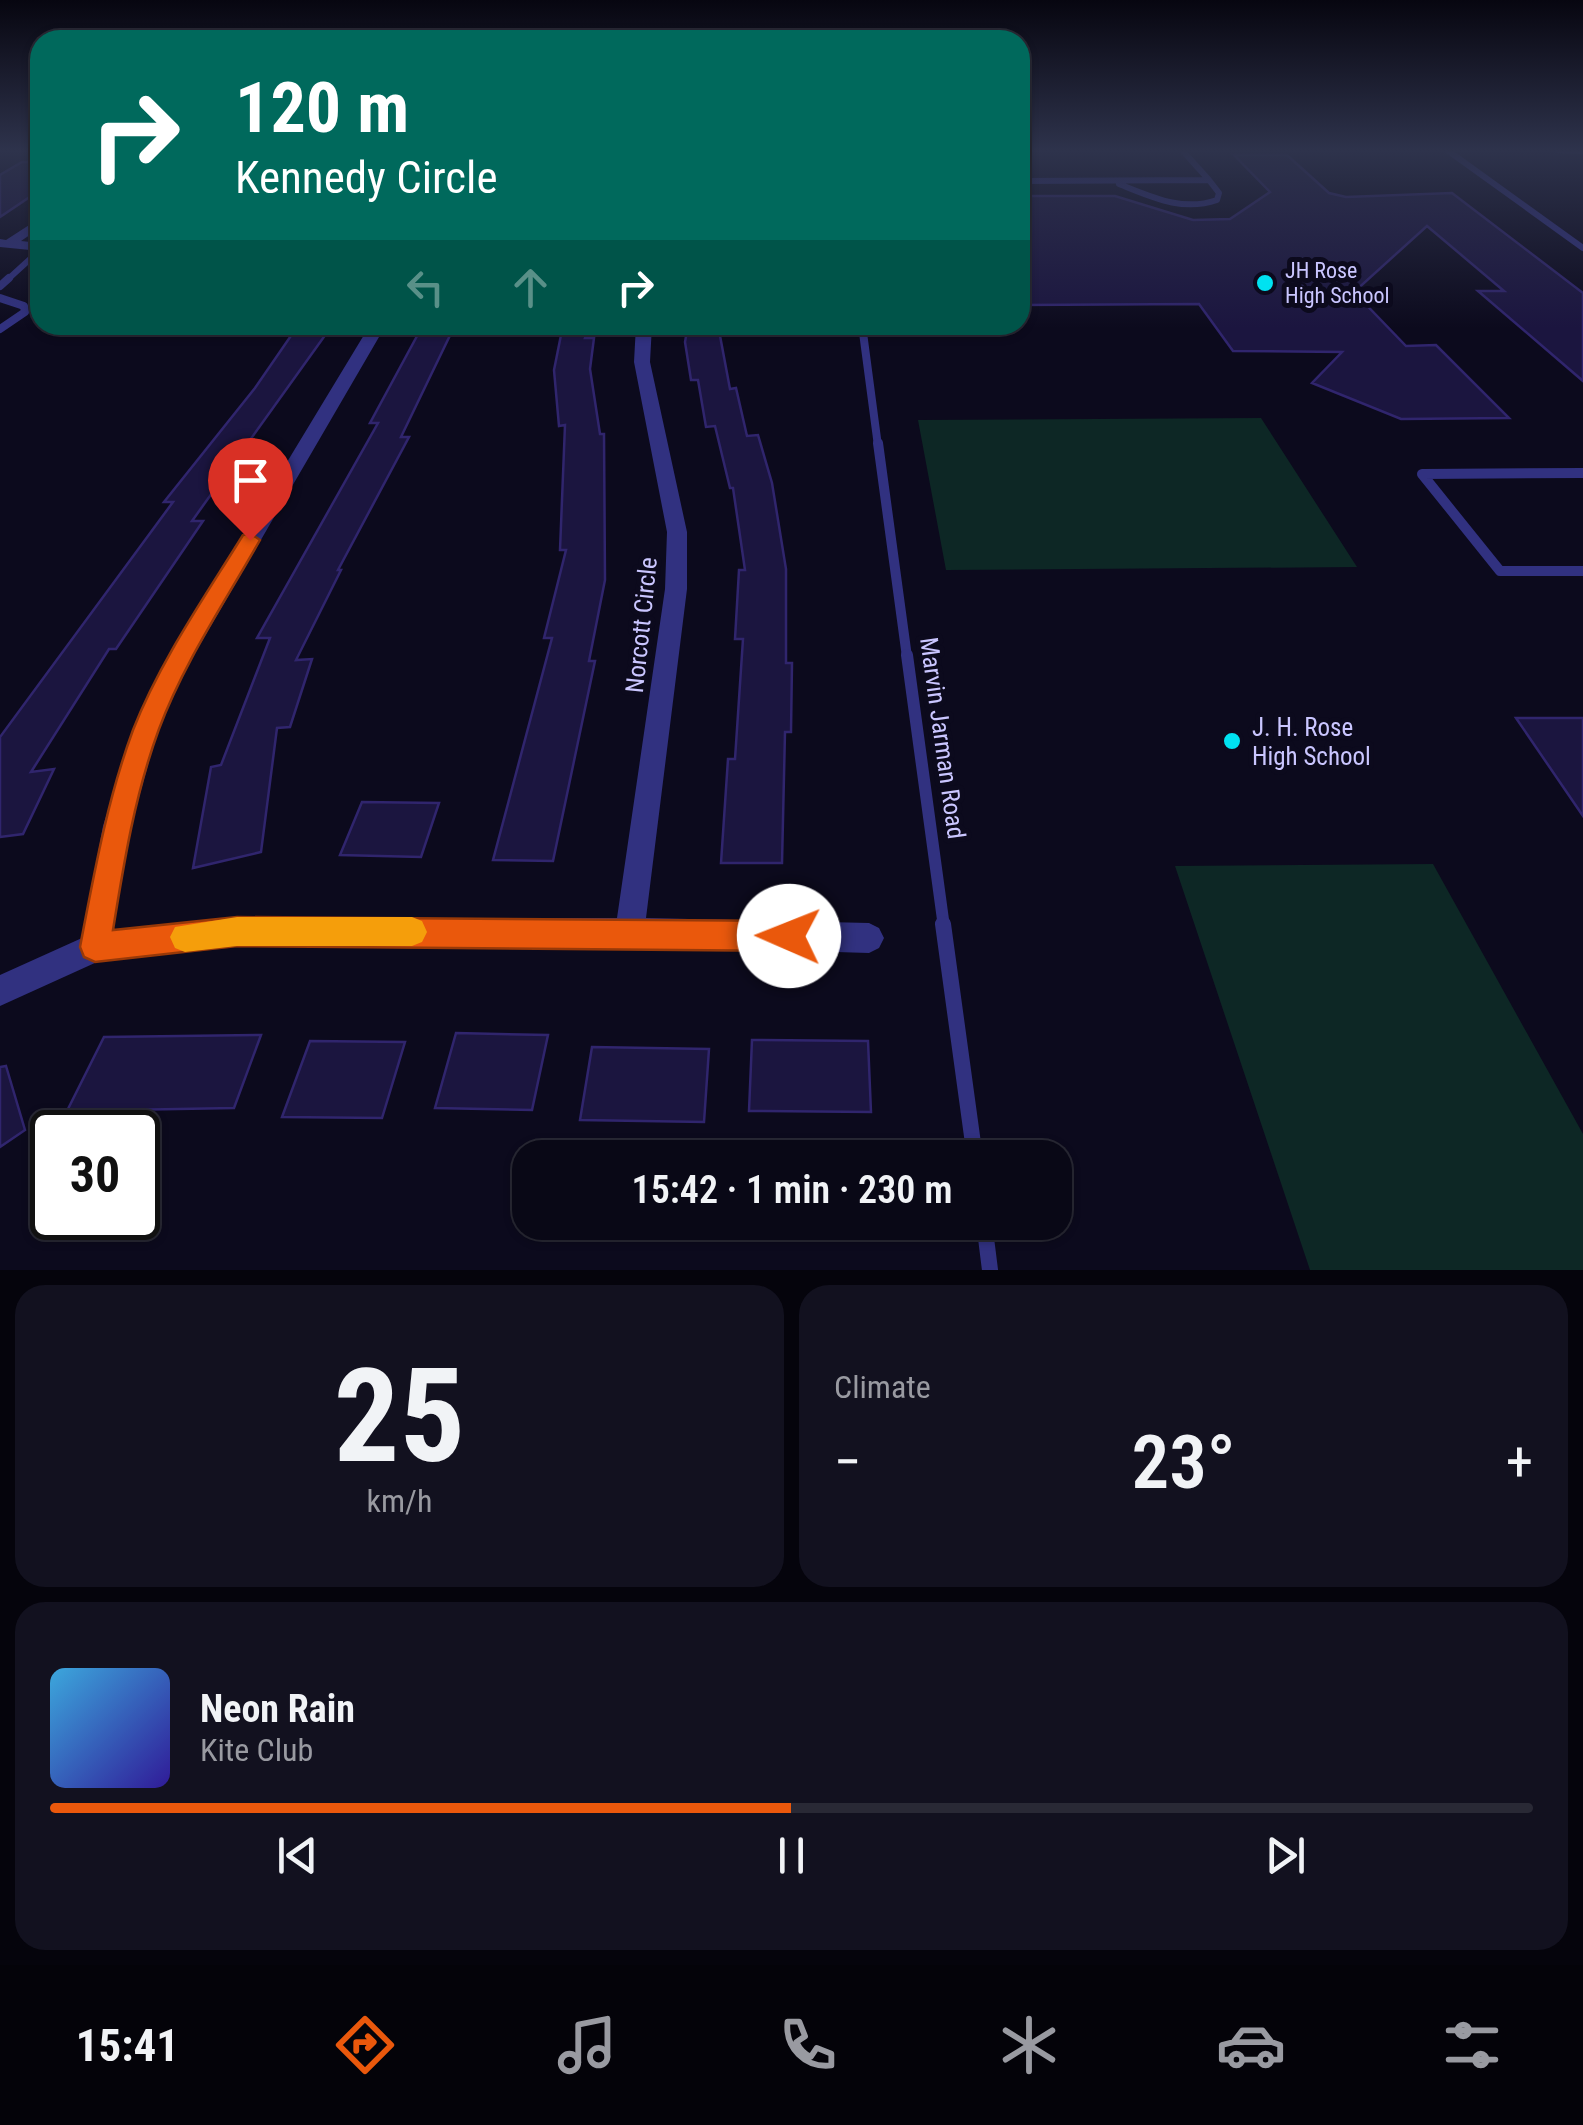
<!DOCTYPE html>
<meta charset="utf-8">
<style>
:root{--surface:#090816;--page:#12111f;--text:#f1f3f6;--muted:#999aa1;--line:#292935;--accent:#ea580c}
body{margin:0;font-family:"Roboto Condensed",sans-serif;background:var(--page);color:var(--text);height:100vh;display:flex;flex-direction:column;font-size:38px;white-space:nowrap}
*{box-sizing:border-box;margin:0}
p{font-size:32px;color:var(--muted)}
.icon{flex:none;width:55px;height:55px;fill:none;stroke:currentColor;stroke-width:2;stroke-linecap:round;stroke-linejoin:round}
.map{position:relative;height:1270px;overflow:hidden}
.side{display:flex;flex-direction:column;gap:15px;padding:15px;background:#05040c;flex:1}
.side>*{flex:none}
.top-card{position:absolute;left:30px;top:30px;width:1000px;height:305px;border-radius:30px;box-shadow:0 2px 8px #0004,0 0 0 2px var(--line);background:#00695c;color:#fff;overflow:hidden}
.speed{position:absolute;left:30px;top:1110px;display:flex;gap:20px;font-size:50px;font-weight:700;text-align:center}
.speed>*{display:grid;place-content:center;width:130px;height:130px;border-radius:50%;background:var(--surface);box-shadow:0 2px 8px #0004,0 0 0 2px var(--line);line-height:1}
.speed .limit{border:5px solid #111;border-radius:15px;background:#fff;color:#111}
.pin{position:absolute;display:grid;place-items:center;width:85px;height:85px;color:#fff;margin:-102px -42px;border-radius:50% 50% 50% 0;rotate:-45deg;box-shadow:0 0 10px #0007}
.pin .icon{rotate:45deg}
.me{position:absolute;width:110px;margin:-55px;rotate:271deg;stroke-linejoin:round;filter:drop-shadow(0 0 8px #0008)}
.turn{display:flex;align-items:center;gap:35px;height:210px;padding:0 40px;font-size:45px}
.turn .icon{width:130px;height:130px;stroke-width:2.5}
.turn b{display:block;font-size:70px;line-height:85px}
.lanes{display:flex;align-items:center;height:95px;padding:0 40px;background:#0003;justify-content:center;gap:50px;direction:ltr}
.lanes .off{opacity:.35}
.big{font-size:75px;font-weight:600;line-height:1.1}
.side .widget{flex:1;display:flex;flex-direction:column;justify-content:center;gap:15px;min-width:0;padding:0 35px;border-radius:30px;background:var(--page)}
.side .dial{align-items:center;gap:0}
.dial b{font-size:130px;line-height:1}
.song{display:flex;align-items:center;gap:30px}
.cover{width:120px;height:120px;border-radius:15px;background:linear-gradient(135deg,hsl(200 70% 55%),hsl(250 70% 35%))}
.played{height:10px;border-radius:5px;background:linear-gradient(90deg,var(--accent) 50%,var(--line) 50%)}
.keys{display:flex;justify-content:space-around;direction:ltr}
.heat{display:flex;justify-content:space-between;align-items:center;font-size:55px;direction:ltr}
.side .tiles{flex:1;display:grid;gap:15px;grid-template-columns:1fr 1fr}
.widget:last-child{grid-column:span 2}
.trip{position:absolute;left:512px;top:1140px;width:560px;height:100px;border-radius:30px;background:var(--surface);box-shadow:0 2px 8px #0004,0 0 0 2px var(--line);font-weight:600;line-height:100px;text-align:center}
.tab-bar{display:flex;height:160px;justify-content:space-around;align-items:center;background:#040309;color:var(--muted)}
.tab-bar .icon{width:70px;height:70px}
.tab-bar .current{color:var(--accent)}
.tab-bar b{font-size:45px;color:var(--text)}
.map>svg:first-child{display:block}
.green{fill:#0d2725}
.building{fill:#1b153f;stroke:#30256d;stroke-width:2.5}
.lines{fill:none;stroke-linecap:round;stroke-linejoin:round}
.service-far4{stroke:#313180;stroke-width:6}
.service-far3{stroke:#313180;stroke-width:8}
.service-far2{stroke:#313180;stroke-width:10}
.service-far1{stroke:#313180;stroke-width:12}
.service{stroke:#313180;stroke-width:16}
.minor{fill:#313180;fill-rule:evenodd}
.route{fill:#ea580c;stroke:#983908;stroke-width:2.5}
.slow{fill:#f59e0b}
.poi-dot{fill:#00e2f1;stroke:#0c0a1d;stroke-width:4}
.labels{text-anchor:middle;stroke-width:10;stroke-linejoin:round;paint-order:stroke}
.far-poi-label{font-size:22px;fill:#cac6ff;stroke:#0c0a1d;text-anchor:start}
.street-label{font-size:25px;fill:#cac6ff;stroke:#0c0a1d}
.poi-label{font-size:25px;fill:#cac6ff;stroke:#0c0a1d;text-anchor:start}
</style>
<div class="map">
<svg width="1583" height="1270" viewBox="0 0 1583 1270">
<rect width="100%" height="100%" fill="#0c0a1d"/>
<path class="green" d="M 1261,418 L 1357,567 L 946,570 L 918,420 Z
M 1433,864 L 1583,1134 L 1583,1270 L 1310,1270 L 1175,866 Z"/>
<path class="building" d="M 1234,155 L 1287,155 L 1329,193 L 1346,197 L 1452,193 L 1583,293 L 1583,381 L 1478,291 L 1504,291 L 1427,226 L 1354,292 L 1406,346 L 1436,345 L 1509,418 L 1401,419 L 1312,383 L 1342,352 L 1233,351 L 1199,304 L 1020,305 L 1020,196 L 1115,196 L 1193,220 L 1230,219 L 1270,192 Z
M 22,162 L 40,162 L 40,190 L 0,217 L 0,175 Z
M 423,325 L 455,325 L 401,437 L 409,437 L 338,570 L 341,570 L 296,660 L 312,659 L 290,727 L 277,728 L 261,852 L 193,868 L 211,767 L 221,765 L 270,638 L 257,638 L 378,423 L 370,423 Z
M 563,325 L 590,325 L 585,338 L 594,338 L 590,369 L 600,434 L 604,434 L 605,580 L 589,661 L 595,661 L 553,861 L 493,860 L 552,638 L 544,638 L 566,550 L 560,550 L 565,425 L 559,426 L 554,370 Z
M 688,325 L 718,325 L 730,389 L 736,388 L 747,436 L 758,435 L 772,483 L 786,569 L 786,663 L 792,663 L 791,732 L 785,732 L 782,863 L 721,863 L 728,759 L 735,759 L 743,639 L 735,639 L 739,570 L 745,570 L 733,488 L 730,488 L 715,426 L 706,427 L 698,380 L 691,380 L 685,342 Z
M 297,327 L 331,327 L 192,521 L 203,521 L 116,649 L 109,649 L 31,772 L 54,769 L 23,834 L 0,837 L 0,737 L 173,502 L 164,502 L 255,388 Z
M 1516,718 L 1583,718 L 1583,816 Z
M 362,802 L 439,803 L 421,857 L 340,855 Z
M 456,1033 L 548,1035 L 532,1110 L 435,1108 Z
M 261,1035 L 234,1108 L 67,1111 L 104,1037 Z
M 752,1040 L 868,1041 L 871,1112 L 749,1111 Z
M 310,1041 L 405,1042 L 382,1118 L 282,1117 Z
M 592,1047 L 709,1049 L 704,1122 L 580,1120 Z
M 6,1066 L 25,1130 L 0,1147 L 0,1067 Z"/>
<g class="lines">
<path class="service-far4" d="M 1447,150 L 1583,248
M 1557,150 L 1583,151
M 1020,181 L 1209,180 L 1182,150
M 1119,184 C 1152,197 1182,212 1217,200 L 1219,193 L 1209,180
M 6,281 L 40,250"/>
<path class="service-far3" d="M 0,286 L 9,278
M 0,298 L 24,306 L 25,312 L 0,329
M 862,325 L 878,446"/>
<path class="service-far2" d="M 878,443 L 907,657
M 1583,473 L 1422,474 L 1500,571 L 1583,571"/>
<path class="service-far1" d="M 907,655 L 944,927"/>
<path class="service" d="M 943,924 L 975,1158
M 984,1222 L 990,1270"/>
<path class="minor" d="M 40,218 L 40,228 L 21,241 L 40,243 L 40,251 L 0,247 L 0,239 L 6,240 Z
M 370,325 L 386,325 L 188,665 L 158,729 L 131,826 L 113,930 L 237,918 L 617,918 L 665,589 L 667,532 L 634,362 L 636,325 L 652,325 L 650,362 L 687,532 L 687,589 L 646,918 L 869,923 L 879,928 L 884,938 L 879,948 L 869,953 L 630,946 L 237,946 L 97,962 L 0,1006 L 0,975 L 82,938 L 103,826 L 134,729 L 169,657 Z"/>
</g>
<linearGradient id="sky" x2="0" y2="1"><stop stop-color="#070610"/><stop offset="0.46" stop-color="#2e334c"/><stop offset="1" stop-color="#2e334c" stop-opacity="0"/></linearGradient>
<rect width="1583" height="328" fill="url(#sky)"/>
<path class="route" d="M 250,533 L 260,540 C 225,602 184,662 159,729 C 135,794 124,862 113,930 L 237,917 L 789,921 L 800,926 L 804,936 L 800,946 L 789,951 L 237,946 L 95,962 L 84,957 L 80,947 C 94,874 107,800 133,730 C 160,661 204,598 243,535 Z"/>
<path class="slow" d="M 237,917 L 412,917 L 422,921 L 427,932 L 422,942 L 412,946 L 237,946 L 185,952 L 175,948 L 170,937 L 175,927 Z"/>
<g class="poi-dot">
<circle cx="1265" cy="283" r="10"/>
<circle cx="1232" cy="741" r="10"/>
</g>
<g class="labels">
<g class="far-poi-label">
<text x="1285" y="278">JH Rose<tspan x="1285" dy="25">High School</tspan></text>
</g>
<g class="street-label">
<text transform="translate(641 625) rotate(-84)" y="9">Norcott Circle</text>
<text transform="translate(943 738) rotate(82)" y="9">Marvin Jarman Road</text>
</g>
<g class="poi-label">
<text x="1252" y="736">J. H. Rose<tspan x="1252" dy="29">High School</tspan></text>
</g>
</g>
</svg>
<div class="speed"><div class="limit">30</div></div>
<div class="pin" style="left:250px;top:540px;background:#d93025"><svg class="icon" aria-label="arrive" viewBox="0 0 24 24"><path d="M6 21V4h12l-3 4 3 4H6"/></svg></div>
<svg class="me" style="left:789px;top:936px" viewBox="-20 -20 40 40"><circle r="19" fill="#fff"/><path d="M0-13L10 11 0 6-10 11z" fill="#ea580c"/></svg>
<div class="trip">15:42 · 1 min · 230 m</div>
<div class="top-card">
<div class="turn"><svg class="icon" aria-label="right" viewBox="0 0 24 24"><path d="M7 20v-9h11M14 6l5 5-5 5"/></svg><div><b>120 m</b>Kennedy Circle</div></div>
<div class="lanes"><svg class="icon off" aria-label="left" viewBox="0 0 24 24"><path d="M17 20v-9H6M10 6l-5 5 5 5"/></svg><svg class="icon off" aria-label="ahead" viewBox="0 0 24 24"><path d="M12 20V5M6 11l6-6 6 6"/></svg><svg class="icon" aria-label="right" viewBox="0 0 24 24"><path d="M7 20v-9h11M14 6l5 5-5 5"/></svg></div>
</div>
</div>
<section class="side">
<div class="tiles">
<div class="widget dial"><b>25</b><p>km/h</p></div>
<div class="widget"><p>Climate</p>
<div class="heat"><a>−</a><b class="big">23°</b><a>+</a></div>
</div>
<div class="widget">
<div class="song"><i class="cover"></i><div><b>Neon Rain</b><p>Kite Club</p></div></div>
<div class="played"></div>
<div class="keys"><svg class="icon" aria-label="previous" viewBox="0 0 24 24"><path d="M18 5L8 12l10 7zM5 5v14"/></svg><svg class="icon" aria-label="pause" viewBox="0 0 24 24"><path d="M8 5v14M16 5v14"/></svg><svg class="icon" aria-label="next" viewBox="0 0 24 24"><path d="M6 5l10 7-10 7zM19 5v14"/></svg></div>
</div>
</div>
</section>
<nav class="tab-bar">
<b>15:41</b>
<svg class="icon current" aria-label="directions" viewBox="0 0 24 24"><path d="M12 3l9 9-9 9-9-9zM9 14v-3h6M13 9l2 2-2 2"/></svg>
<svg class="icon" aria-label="music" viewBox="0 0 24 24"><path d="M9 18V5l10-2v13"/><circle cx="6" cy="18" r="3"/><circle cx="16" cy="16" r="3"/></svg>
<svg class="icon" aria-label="phone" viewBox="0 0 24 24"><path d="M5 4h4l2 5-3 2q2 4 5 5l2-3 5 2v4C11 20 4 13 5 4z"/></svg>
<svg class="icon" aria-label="climate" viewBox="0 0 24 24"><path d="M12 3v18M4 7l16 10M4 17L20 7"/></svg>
<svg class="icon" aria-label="car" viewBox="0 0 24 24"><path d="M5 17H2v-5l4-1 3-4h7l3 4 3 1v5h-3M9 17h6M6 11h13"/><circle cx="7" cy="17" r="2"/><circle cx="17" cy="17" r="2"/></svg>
<svg class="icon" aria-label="filters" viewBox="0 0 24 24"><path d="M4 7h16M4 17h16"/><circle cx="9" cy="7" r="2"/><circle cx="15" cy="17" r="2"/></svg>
</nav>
